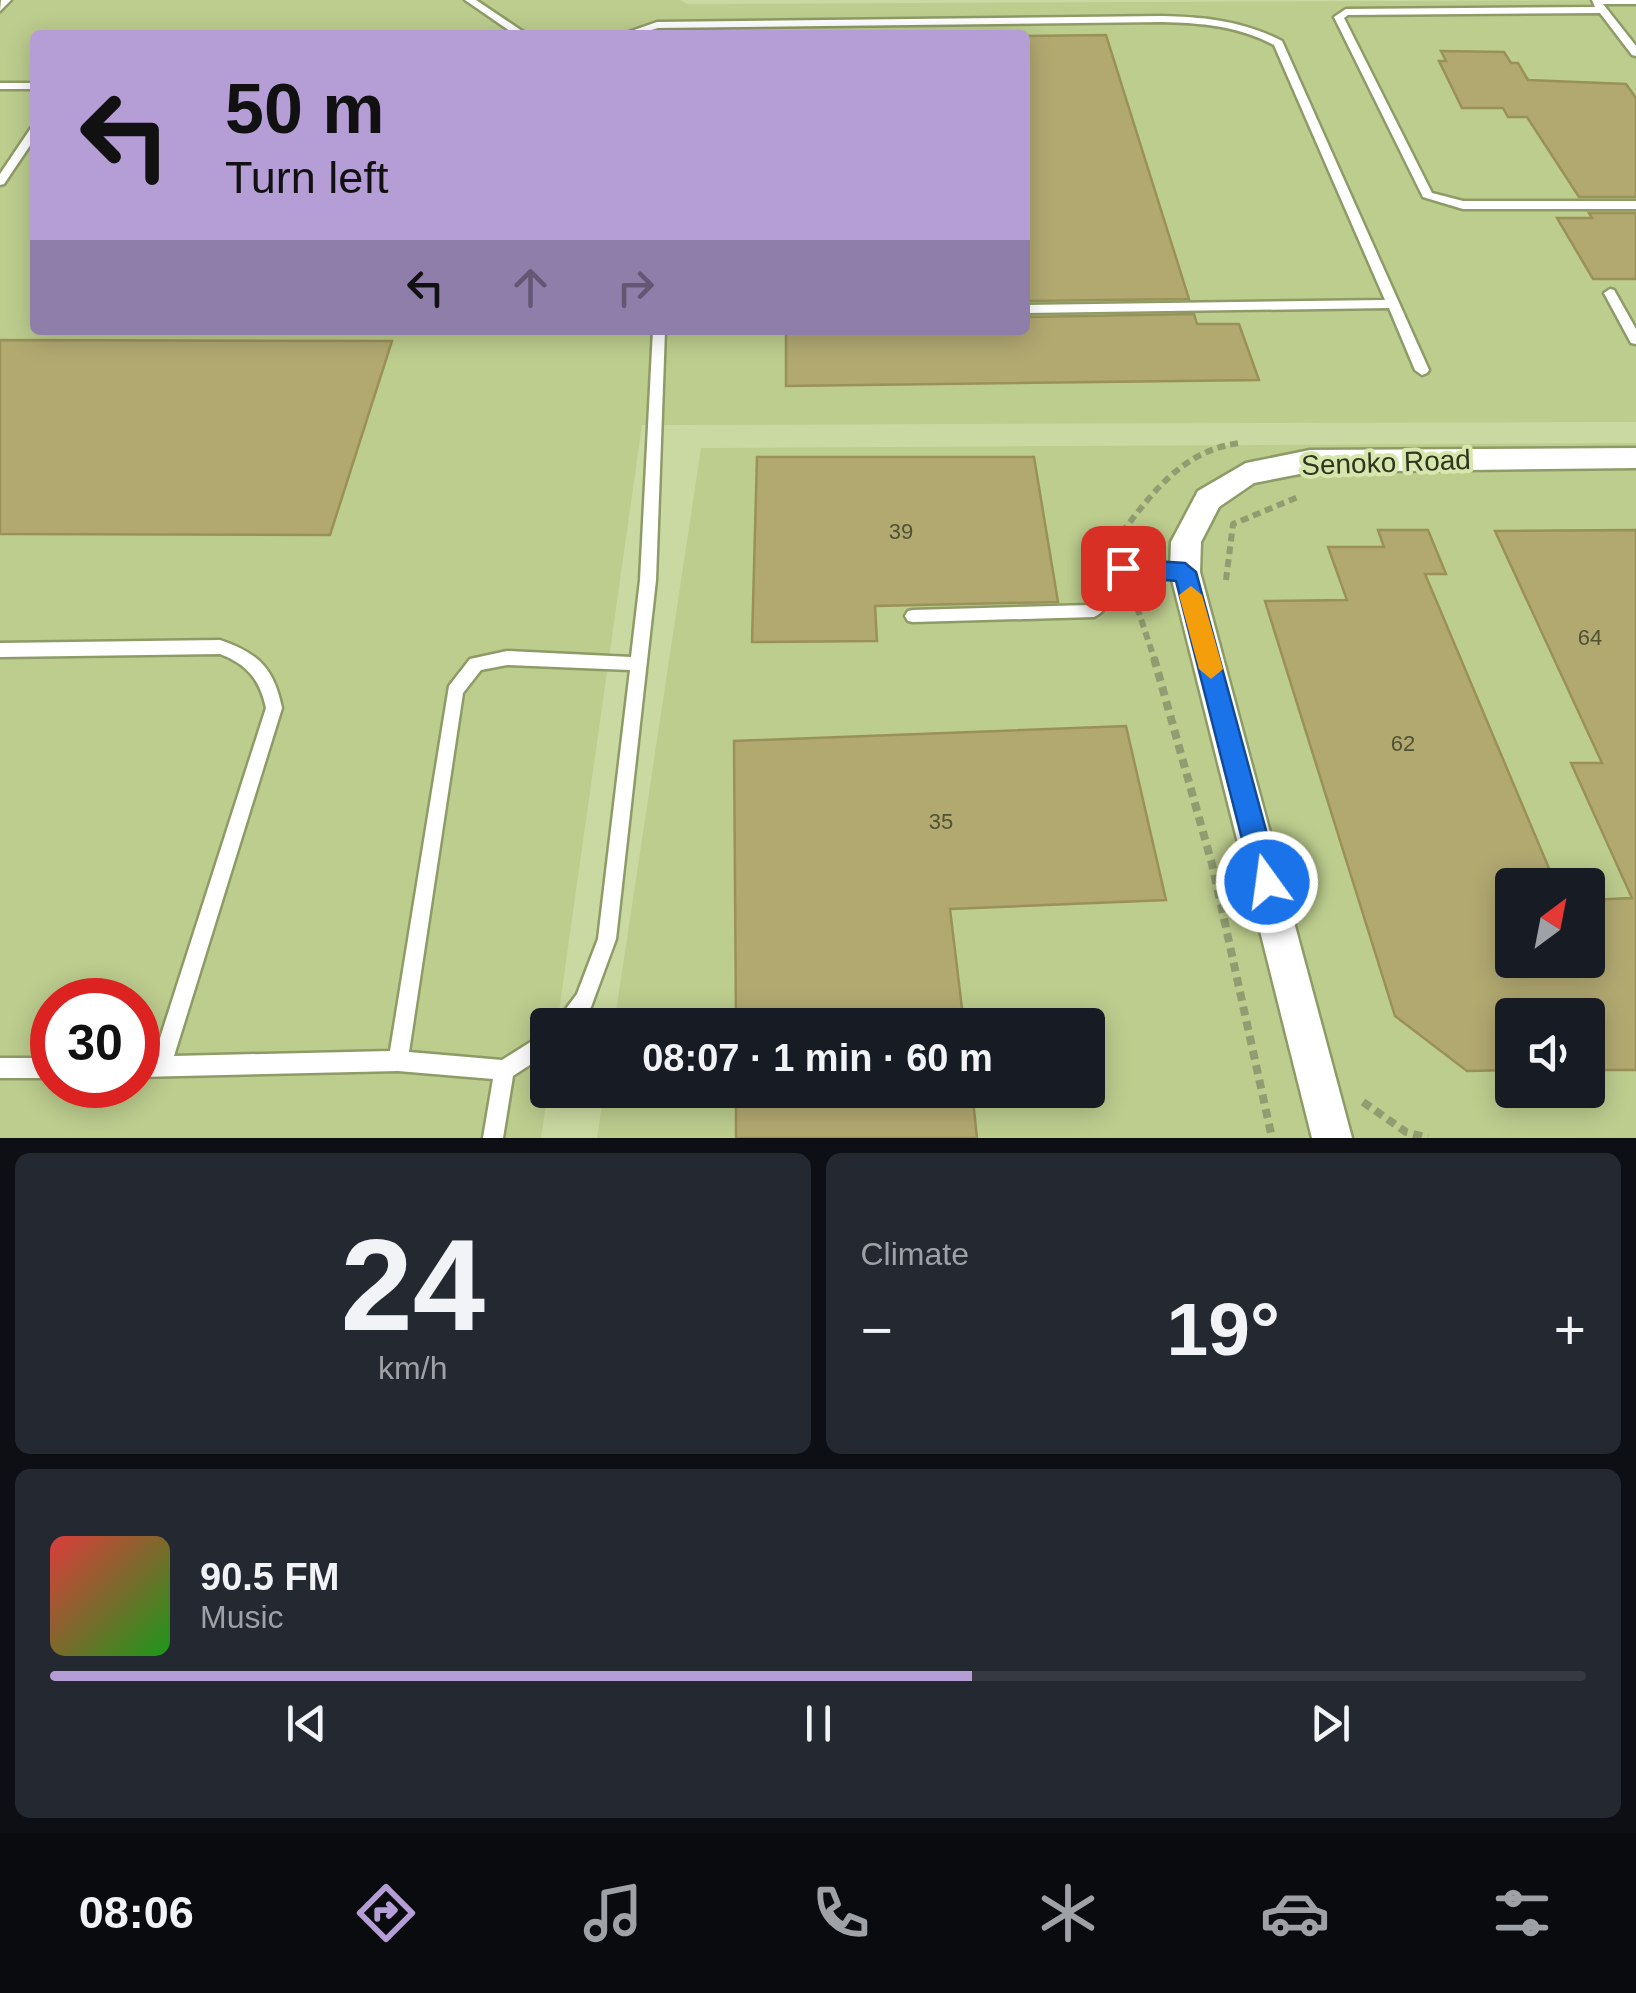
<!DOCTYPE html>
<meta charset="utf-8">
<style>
:root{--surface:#171b24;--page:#242831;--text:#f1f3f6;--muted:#9ea1a6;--line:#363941;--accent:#b59ed5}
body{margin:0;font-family:Arial,sans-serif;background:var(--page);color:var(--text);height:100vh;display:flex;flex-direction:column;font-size:38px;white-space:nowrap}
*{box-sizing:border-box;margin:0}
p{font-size:32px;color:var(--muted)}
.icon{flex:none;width:55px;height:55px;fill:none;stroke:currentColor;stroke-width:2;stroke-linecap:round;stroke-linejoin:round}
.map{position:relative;height:1138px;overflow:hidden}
.panel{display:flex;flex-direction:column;gap:15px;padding:15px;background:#0d0f14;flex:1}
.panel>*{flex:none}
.banner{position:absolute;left:30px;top:30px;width:1000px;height:305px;border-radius:10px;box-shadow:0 5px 25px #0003;background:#b59ed5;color:#111;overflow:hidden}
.needle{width:65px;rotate:32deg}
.fabs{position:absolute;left:1495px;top:868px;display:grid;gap:20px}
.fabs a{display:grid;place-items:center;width:110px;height:110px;border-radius:10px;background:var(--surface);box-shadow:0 5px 25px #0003;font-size:50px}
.speed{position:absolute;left:30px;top:978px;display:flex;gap:20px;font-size:50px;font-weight:700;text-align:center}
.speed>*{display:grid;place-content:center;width:130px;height:130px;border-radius:50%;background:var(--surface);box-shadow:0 5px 25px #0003;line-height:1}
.speed .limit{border:15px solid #d22;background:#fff;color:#111}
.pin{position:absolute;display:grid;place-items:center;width:85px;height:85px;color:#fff;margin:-42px;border-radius:20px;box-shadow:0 5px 15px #0006}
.me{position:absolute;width:110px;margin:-55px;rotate:346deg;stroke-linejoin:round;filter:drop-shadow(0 0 8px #0008)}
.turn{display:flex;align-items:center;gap:35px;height:210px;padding:0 30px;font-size:45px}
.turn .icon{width:130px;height:130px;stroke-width:2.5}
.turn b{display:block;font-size:70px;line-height:85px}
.lanes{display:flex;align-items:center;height:95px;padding:0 30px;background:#0003;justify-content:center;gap:50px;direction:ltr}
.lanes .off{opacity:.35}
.big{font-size:75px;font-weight:800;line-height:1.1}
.panel .widget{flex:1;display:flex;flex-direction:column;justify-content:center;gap:15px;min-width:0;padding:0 35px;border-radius:15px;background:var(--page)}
.panel .dial{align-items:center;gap:0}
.dial b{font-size:130px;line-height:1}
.song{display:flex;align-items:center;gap:30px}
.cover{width:120px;height:120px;border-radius:15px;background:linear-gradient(135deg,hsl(0 70% 55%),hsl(120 70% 35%))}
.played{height:10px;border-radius:5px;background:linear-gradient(90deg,var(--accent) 60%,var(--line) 60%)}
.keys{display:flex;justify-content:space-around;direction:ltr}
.heat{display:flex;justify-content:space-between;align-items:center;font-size:55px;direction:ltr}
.panel .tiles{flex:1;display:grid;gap:15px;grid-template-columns:1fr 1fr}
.widget:last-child{grid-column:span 2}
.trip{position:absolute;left:530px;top:1008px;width:575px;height:100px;border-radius:10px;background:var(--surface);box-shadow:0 5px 25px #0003;font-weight:800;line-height:100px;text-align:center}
.dock{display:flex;height:160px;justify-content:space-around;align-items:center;background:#090b0e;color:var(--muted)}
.dock .icon{width:70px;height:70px}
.dock .current{color:var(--accent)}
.dock b{font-size:45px;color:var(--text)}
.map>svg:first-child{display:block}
.built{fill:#bdcd8e;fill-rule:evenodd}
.building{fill:#b2a971;stroke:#9a9159;stroke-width:2.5}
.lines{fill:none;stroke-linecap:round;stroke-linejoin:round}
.service-casing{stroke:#8e9b66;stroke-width:5}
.minor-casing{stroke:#8e9b66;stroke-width:5}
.path-far1{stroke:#919d71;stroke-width:6;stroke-dasharray:8 5;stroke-linecap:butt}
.path{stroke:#919d71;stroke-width:8;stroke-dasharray:9 6;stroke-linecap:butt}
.service{fill:#fff;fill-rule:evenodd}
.minor{fill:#fff;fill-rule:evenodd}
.route{fill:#1a73e8;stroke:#114b97;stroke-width:2.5}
.slow{fill:#f59e0b}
.labels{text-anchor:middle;stroke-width:8;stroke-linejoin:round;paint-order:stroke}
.number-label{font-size:22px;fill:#505233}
.street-label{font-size:28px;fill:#2f351e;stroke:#d7e6ad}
</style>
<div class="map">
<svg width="1636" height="1138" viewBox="0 0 1636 1138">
<rect width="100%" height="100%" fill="#cad9a1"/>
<path class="built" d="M 0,0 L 680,0 L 687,4 L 1636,0 L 1636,422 L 642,425 L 557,1025 L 548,1025 L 548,1090 L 541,1138 L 0,1138 ZM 35,35 L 1025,35 L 1025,330 L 35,330 ZM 52,1000 L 138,1000 L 138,1085 L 52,1085 Z
M 1636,443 L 1636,1138 L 597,1138 L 604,1090 L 1088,1090 L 1088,1025 L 614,1025 L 701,448 ZM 1512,885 L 1588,885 L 1588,960 L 1512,960 ZM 1512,1015 L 1588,1015 L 1588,1090 L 1512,1090 Z"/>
<path class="building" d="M 1106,35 L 1189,299 L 1025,301 L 1025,36 Z
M 1441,51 L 1504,52 L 1511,63 L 1518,63 L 1528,80 L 1626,84 L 1636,98 L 1636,197 L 1579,197 L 1527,117 L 1508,117 L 1503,108 L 1462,108 L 1439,61 L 1446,61 Z
M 1589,213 L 1636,213 L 1636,279 L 1593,279 L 1557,218 L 1592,218 Z
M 1194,314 L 1197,324 L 1239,324 L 1259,380 L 786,386 L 786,330 L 1025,330 L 1025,317 Z
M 0,340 L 392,341 L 330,535 L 0,534 Z
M 757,457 L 1034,457 L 1058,602 L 875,606 L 877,641 L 752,642 Z
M 1378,530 L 1428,530 L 1446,574 L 1425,574 L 1556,885 L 1512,885 L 1512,960 L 1588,960 L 1588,900 L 1632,898 L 1571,763 L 1602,763 L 1495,531 L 1636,530 L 1636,1070 L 1588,1070 L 1588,1015 L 1512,1015 L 1512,1070 L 1467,1071 L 1395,1016 L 1265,601 L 1347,600 L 1328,547 L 1384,547 Z
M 1126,726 L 1166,900 L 950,909 L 964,1025 L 736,1025 L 734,741 Z
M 736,1090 L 972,1090 L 977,1138 L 736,1138 Z"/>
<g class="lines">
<g class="service-casing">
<path id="service" d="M 1,0 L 11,0 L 0,11 Z
M 465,0 L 476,0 L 528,35 L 516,35 Z
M 1592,0 L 1636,0 L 1636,4 L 1603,4 L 1636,46 L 1636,56 L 1632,55 L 1600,13 L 1348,15 L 1344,18 L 1432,193 L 1463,201 L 1636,201 L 1636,209 L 1463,209 L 1423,197 L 1334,17 L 1346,9 L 1595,7 Z
M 1162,16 C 1205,17 1243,21 1282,41 L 1429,370 L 1427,373 L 1422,375 L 1415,370 L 1389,308 L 1025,313 L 1025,305 L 1385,300 L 1274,45 C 1238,26 1202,23 1162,22 L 658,28 L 635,35 L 620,35 L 657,22 Z
M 0,83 L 35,83 L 35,89 L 0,89 Z
M 35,127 L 35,138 L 4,184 L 0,185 L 0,174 L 31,128 Z
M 1610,289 L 1614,290 L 1636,329 L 1636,344 L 1631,343 L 1604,293 Z
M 653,330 L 665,330 L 656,580 L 616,939 L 591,1007 L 576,1025 L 554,1025 L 577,994 L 598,939 L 630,670 L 507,665 L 481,670 L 463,693 L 409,1052 L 502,1060 L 548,1031 L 548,1053 L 513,1076 L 503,1138 L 483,1138 L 493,1079 L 398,1071 L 138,1077 L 138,1057 L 154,1057 L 266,708 C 260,680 247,664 220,654 L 0,657 L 0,643 L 220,640 C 258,653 274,668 282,708 L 174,1056 L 390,1051 L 449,686 L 470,659 L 507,651 L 631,657 L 640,580 Z
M 1098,563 L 1185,566 L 1190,568 L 1193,572 L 1190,576 L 1185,578 L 1106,575 C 1107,592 1112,609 1094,617 L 913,622 L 908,621 L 905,616 L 908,611 L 913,610 L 1090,605 L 1092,602 L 1090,569 L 1093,565 Z
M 0,1058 L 52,1058 L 52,1078 L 0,1078 Z"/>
</g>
<g class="minor-casing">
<path id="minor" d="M 1636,448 L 1636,468 L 1310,472 L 1254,483 L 1219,507 L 1201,542 L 1200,572 L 1352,1138 L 1312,1138 L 1170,572 L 1171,542 L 1198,491 L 1246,463 L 1310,450 Z"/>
</g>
<path class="path-far1" d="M 1121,545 L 1120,535 C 1153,492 1183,450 1240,443
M 1226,580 L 1233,524 L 1298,497
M 1133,595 L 1155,661"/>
<path class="path" d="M 1154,658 L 1212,864 L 1272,1138
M 1363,1102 L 1406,1132 L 1428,1138"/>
<use href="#service" class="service"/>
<use href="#minor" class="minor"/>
</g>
<path class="route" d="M 1123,559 L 1185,563 L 1196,572 L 1280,882 L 1276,891 L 1267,895 L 1257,891 L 1253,882 L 1176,581 L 1115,575 L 1115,562 Z"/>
<path class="slow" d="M 1191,586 L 1202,595 L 1223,669 L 1211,679 L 1199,669 L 1179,595 Z"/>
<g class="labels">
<g class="number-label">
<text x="901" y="539">39</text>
<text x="1590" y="645">64</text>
<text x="1403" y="751">62</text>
<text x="941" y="829">35</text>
</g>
<g class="street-label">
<text transform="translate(1386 462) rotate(-2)" y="10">Senoko Road</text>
</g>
</g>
</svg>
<div class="fabs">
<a><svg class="needle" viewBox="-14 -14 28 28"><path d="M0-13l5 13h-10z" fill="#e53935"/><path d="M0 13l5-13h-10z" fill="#9ea1a6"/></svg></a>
<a><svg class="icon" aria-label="sound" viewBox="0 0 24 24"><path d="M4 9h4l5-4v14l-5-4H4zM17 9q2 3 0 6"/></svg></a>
</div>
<div class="speed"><div class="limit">30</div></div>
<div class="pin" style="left:1123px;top:568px;background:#d93025"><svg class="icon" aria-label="arrive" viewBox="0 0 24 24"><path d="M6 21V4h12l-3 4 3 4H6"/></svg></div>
<svg class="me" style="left:1267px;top:882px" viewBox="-20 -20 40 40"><circle r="17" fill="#1a73e8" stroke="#fff" stroke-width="3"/><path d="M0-11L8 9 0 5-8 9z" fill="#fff"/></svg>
<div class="trip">08:07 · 1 min · 60 m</div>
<div class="banner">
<div class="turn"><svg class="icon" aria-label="left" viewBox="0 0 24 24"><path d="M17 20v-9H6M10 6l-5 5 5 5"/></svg><div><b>50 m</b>Turn left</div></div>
<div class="lanes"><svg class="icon" aria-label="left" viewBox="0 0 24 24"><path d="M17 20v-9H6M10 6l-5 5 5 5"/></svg><svg class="icon off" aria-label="ahead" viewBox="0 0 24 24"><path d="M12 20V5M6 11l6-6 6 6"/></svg><svg class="icon off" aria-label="right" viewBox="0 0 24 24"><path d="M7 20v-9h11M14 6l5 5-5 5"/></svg></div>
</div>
</div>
<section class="panel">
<div class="tiles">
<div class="widget dial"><b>24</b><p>km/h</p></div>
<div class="widget"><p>Climate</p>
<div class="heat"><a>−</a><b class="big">19°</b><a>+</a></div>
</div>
<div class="widget">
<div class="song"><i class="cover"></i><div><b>90.5 FM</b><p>Music</p></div></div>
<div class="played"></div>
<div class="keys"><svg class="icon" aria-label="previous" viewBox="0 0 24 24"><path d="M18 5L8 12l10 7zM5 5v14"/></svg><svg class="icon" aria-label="pause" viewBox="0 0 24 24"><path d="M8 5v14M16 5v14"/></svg><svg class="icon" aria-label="next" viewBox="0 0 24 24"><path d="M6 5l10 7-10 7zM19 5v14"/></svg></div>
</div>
</div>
</section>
<nav class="dock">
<b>08:06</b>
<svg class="icon current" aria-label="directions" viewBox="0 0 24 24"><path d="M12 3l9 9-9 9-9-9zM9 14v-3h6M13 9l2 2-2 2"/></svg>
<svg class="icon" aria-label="music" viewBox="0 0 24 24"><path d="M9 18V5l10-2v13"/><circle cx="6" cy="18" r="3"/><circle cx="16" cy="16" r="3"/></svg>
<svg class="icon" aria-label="phone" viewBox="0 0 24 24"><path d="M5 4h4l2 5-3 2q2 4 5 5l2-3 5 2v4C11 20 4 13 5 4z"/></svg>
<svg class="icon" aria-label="climate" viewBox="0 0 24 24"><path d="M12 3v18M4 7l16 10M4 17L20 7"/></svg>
<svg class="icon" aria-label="car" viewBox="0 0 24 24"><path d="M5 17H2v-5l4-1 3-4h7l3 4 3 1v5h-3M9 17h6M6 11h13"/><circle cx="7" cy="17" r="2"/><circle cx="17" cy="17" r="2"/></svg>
<svg class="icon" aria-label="filters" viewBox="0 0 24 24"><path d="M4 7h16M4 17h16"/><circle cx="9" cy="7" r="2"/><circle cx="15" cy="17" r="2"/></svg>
</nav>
